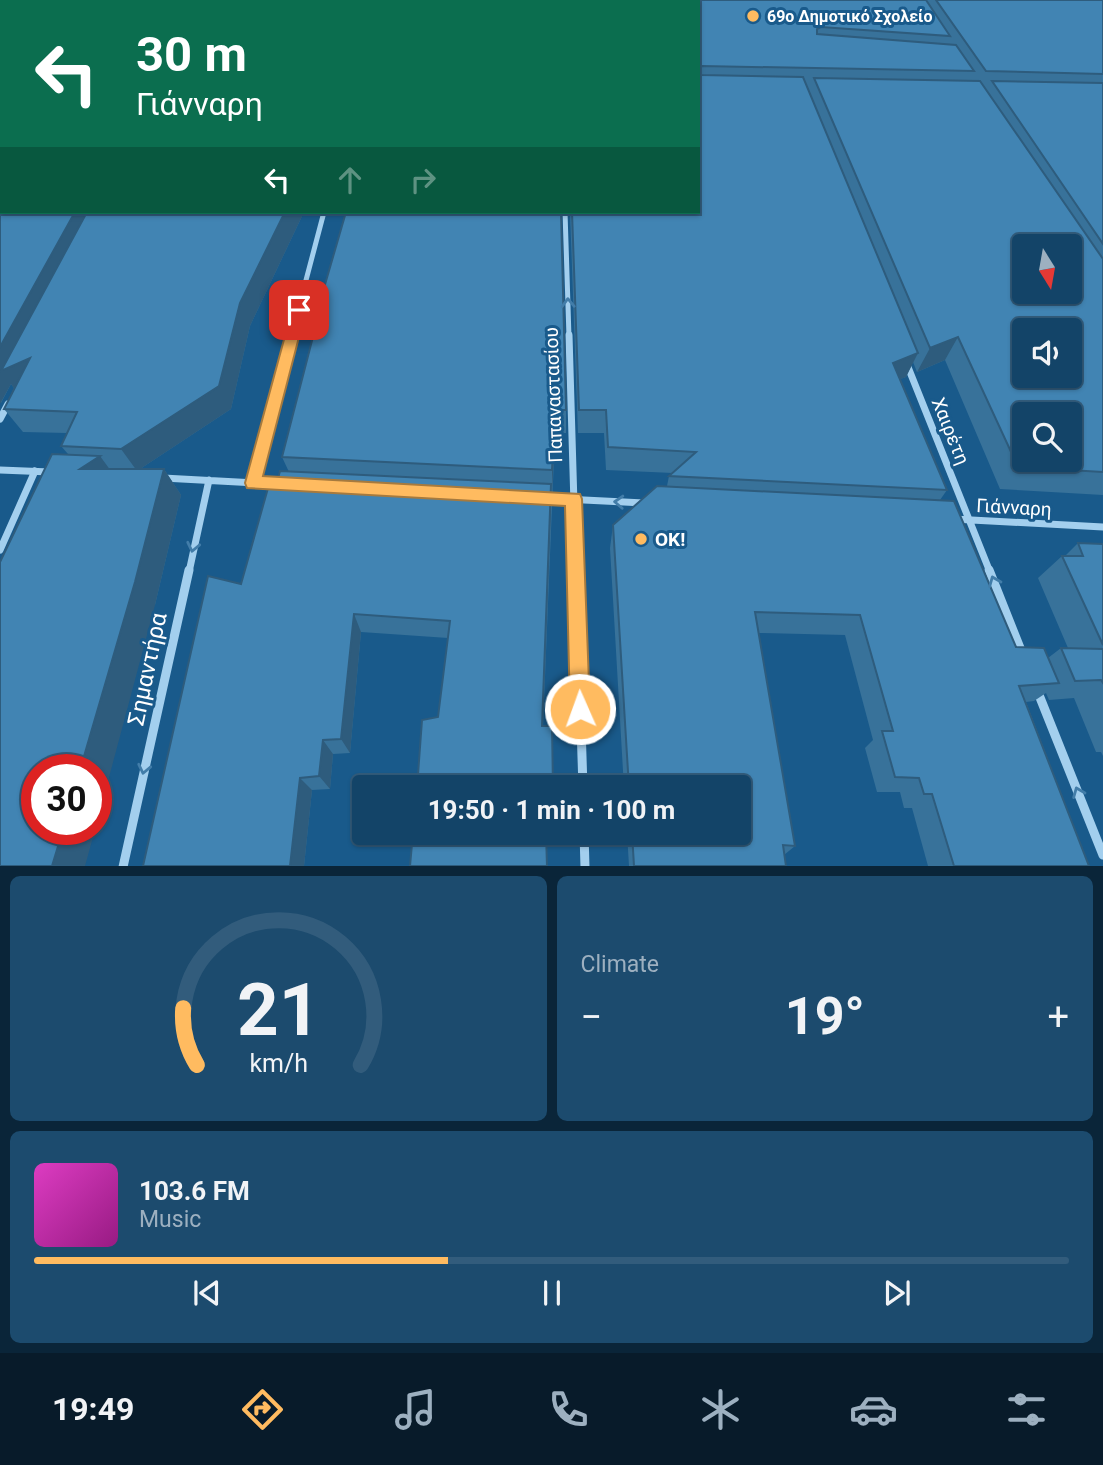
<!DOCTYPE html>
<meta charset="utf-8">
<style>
:root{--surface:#134468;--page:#1c4b6e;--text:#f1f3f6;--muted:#9db0c0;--line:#325c7c;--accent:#ffbb60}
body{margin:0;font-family:Roboto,sans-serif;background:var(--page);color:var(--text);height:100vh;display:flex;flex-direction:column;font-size:26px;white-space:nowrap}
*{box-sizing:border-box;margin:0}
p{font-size:23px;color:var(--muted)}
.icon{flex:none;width:38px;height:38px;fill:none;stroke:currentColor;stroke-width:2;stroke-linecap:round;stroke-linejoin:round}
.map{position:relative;height:866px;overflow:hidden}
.drawer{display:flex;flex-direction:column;gap:10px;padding:10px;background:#0a2539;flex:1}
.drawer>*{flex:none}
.hud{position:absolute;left:0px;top:0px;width:700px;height:214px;box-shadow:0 2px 5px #0004,0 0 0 2px var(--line);background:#0b6e4f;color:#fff;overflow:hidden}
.needle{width:46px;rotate:169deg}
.tools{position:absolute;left:1012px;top:234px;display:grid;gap:14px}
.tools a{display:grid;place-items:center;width:70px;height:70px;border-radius:7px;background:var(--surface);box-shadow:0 2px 5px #0004,0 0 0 2px var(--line);font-size:35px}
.speed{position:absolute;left:21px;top:754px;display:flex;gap:14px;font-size:35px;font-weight:700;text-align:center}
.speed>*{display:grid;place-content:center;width:91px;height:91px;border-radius:50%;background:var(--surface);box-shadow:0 2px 5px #0004,0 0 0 2px var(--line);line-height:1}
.speed .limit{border:10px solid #d22;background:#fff;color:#111}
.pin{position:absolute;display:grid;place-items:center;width:60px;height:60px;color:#fff;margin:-30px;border-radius:14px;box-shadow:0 4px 10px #0006}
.me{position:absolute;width:77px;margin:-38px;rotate:358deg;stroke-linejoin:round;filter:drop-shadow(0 0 5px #0008)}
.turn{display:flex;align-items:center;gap:24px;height:147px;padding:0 21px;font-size:32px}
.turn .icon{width:91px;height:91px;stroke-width:2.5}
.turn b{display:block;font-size:49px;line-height:60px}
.lanes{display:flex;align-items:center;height:66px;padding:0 21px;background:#0003;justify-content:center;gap:35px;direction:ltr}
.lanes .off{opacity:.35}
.big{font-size:52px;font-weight:700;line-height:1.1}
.drawer .tile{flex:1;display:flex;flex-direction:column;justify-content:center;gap:10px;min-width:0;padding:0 24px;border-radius:10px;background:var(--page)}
.drawer .dial{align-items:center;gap:0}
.dial svg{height:182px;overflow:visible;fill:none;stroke:var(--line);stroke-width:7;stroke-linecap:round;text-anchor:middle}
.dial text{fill:var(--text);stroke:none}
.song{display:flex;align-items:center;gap:21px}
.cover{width:84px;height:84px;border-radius:10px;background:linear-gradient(135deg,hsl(310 70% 55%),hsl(310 70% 35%))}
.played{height:7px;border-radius:4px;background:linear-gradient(90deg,var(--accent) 40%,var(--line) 40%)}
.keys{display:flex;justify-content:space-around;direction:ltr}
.heat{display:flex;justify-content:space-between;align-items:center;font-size:38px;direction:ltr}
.drawer .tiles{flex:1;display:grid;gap:10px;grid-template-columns:1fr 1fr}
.tile:last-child{grid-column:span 2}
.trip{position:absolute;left:352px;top:775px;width:399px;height:70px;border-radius:7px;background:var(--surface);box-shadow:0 2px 5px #0004,0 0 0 2px var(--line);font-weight:700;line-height:70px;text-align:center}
.dock{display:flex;height:112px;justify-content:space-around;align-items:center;background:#081b2a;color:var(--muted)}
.dock .icon{width:49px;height:49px}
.dock .selected{color:var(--accent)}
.dock b{font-size:32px;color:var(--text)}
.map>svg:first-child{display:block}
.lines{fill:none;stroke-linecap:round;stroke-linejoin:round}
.street-far2{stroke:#a3cfee;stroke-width:5}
.street-far1{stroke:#a3cfee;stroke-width:7}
.street{stroke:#a3cfee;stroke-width:9}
.wall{fill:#38729a}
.shaded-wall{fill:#2e5c7d}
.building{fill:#4184b3;stroke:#2e5c7d;stroke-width:2;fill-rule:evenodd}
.oneway{stroke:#427da9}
.route{fill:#ffbb60;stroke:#a67a3e;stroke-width:2}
.poi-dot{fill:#ffbb60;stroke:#195a8b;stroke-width:2.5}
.labels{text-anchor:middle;stroke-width:6;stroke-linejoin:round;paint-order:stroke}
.far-poi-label{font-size:16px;font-weight:bold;fill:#fff;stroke:#195a8b;text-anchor:start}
.street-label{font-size:19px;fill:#fff;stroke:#195a8b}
.poi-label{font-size:19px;font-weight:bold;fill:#fff;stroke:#195a8b;text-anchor:start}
.near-street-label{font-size:23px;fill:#fff;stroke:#195a8b}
</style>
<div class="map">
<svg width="1103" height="867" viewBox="0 0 1103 867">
<rect width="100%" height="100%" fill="#195a8b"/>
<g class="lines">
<path class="street-far2" d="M 565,212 L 569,337
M 291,337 L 324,212"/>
<path class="street-far1" d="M 569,335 L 576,572
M 906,362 L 990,572
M 0,419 L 8,404
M 0,470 L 50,472
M 163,478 L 277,484
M 253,483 L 292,335
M 544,498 L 644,503
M 953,519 L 1103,527
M 0,550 L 35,471
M 189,572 L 209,480"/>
<path class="street" d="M 576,570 L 583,788
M 989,570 L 1022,653
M 1037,690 L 1103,855
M 584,833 L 585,867
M 123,867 L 189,570"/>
</g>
<path class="wall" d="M 0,0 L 1103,0 L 1103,495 L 1000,489 L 945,360 L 917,372 L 913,362 L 906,377 L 900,379 L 947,490 L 940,500 L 1016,647 L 1048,658 L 1061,648 L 1068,648 L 1038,578 L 1062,556 L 1065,556 L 1078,543 L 1103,544 L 1103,756 L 1101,752 L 1096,752 L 1074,698 L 1049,700 L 1046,693 L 1034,701 L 1026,702 L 1089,866 L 928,866 L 912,808 L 904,808 L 900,792 L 877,792 L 865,748 L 873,740 L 845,635 L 759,633 L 795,846 L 784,855 L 786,866 L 629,866 L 627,833 L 738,833 L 738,788 L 624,788 L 610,548 L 613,525 L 667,486 L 669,476 L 673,473 L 606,470 L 604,433 L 578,433 L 570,212 L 698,212 L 698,2 L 2,2 L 2,212 L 304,212 L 250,326 L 231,409 L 140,469 L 164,469 L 181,495 L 155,605 L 68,454 L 61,446 L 67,433 L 23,432 L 4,409 L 14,388 L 11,384 L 1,403 Z
M 313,326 L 566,410 L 566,433 L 555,433 L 543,726 L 553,788 L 438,717 L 448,638 L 361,632 L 350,753 L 333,754 L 330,789 L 312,790 L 304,866 L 241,584 L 277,482 L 289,472 L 282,457 L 315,330 Z
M 413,833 L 553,833 L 553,839 L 546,839 Z"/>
<path class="shaded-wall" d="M 75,212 L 101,212 L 30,358 L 19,395 L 11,384 L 0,404 L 0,347 Z
M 285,212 L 304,212 L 250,326 L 231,409 L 137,471 L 121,449 L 240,303 Z
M 958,337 L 945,360 L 917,372 L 930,348 Z
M 918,353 L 906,377 L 881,387 L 893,363 Z
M 555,410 L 555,433 L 552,492 L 552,470 Z
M 100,456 L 119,482 L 80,469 Z
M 164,469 L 181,495 L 155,605 L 96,826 L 96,770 L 80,770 Z
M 551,484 L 551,505 L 542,740 L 542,726 Z
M 354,614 L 361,632 L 350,753 L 341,739 Z
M 323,740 L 333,754 L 330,789 L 319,776 Z
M 300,778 L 312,790 L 304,866 L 290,866 Z
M 63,830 L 95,830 L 85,866 L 52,866 Z"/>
<path class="building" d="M 0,0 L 926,0 L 950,36 L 821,27 L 817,29 L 817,34 L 956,45 L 974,71 L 702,66 L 698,70 L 698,2 L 2,2 L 2,212 L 75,212 L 0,347 Z
M 936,0 L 1103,0 L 1103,74 L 986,71 Z
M 698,73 L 701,75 L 803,77 L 918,353 L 893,363 L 947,490 L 669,476 L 696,452 L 608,447 L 606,410 L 579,410 L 572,212 L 698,212 Z
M 814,78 L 980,81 L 1103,259 L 1103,472 L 1018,467 L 958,337 L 930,348 ZM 1024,247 L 1069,247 L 1069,292 L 1024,292 ZM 1024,331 L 1069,331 L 1069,376 L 1024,376 ZM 1024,415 L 1069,415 L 1069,460 L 1024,460 Z
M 992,81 L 1103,83 L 1103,244 Z
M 87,212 L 285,212 L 240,303 L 219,386 L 121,449 L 61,446 L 77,412 L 4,409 L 30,358 L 1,371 Z
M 346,212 L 561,212 L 566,410 L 555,410 L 552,470 L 282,457 L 316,325 L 313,326 Z
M 52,454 L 100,456 L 80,469 L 164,469 L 135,582 L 80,770 L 37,770 L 37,830 L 63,830 L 52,866 L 0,866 L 0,562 Z
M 280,471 L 551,484 L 542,726 L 552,726 L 553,788 L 417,788 L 422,720 L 438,717 L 450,621 L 354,614 L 341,739 L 323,740 L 319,776 L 300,778 L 290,866 L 143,866 L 208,576 L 241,584 L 270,481 L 277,482 Z
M 657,486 L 954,501 L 1016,647 L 1044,648 L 1059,683 L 1019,686 L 1089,866 L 954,866 L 932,794 L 924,794 L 919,778 L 895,777 L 882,731 L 893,731 L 860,615 L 755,612 L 795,846 L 783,845 L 786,866 L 634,866 L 632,833 L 738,833 L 738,788 L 629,788 L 613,525 Z
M 1078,543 L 1103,544 L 1103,645 L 1062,556 L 1083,556 Z
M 1061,648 L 1103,649 L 1103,683 L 1101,680 L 1075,681 Z
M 413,833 L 546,833 L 547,866 L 410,866 Z"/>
<defs><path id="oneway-chevron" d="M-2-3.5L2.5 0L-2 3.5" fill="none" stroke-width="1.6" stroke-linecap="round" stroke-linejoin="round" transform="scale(1.75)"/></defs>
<g class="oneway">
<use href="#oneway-chevron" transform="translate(568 303) rotate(-92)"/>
<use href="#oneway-chevron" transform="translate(619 502) rotate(-177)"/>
<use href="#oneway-chevron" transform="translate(193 547) rotate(102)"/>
<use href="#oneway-chevron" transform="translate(994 581) rotate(-112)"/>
<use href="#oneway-chevron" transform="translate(144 769) rotate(102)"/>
<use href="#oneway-chevron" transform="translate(1078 792) rotate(-112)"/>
</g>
<path class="route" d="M 299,305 L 306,310 L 263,476 L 580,494 L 582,499 L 590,709 L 587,716 L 580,719 L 573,716 L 570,709 L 565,506 L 247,488 L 245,483 L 292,310 Z"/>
<g class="poi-dot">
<circle cx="753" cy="16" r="7"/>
<circle cx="641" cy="539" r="7"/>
</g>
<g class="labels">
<g class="far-poi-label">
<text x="767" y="22">69ο Δημοτικό Σχολείο</text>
</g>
<g class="street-label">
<text transform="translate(553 395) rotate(-92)" y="7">Παπαναστασίου</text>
<text transform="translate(951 431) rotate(68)" y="7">Χαιρέτη</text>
<text transform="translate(1014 507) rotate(3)" y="7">Γιάνναρη</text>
</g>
<g class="poi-label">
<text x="655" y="546">OK!</text>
</g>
<g class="near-street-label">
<text transform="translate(147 669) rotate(-78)" y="8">Σημαντήρα</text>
</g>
</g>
</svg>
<div class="tools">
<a><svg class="needle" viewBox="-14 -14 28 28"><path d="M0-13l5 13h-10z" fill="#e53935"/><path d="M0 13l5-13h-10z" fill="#9db0c0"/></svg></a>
<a><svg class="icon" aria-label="sound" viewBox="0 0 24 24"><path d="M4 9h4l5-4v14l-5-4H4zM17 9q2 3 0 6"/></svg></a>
<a><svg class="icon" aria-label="search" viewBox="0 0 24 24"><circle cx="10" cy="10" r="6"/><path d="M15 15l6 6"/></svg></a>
</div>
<div class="speed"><div class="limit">30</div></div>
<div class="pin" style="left:299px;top:310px;background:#d93025"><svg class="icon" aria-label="arrive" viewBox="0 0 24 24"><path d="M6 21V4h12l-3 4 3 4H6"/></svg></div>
<svg class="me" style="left:580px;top:709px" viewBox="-20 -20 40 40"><circle r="17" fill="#ffbb60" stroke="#fff" stroke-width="3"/><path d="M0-11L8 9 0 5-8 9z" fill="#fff"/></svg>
<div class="trip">19:50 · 1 min · 100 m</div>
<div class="hud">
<div class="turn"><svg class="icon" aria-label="left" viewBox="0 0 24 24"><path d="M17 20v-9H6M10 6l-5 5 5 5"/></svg><div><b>30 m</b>Γιάνναρη</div></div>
<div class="lanes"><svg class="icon" aria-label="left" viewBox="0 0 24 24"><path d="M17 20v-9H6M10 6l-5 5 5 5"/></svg><svg class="icon off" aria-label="ahead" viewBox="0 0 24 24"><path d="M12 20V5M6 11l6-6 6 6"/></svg><svg class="icon off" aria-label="right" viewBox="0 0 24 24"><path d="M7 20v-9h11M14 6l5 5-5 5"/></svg></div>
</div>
</div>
<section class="drawer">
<div class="tiles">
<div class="tile dial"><svg viewBox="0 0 100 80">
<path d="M14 69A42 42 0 1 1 86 69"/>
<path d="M14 69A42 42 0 0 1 8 44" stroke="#ffbb60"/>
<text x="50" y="56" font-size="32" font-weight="700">21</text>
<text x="50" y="72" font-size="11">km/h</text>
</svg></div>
<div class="tile"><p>Climate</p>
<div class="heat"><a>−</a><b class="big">19°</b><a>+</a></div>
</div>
<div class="tile">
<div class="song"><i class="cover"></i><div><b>103.6 FM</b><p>Music</p></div></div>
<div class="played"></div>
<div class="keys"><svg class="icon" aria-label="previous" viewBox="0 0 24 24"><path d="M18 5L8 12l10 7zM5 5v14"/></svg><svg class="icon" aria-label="pause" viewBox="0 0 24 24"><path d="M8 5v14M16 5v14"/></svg><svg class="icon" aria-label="next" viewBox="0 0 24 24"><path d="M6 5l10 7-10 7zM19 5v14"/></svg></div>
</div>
</div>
</section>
<nav class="dock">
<b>19:49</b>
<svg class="icon selected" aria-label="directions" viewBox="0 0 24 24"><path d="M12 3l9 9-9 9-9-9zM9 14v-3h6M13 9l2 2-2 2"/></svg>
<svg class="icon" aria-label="music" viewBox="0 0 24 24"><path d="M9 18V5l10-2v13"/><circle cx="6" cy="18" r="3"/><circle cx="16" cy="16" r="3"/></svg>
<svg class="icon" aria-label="phone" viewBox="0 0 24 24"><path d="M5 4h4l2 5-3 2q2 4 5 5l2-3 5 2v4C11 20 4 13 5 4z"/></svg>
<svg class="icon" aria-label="climate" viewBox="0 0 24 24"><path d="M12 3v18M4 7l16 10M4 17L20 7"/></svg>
<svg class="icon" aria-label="car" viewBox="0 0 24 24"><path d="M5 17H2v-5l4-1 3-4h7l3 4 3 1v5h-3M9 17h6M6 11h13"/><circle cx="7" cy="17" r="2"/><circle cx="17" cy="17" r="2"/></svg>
<svg class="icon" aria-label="filters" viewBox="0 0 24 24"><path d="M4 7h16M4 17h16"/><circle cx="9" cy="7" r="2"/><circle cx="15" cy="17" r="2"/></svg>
</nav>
